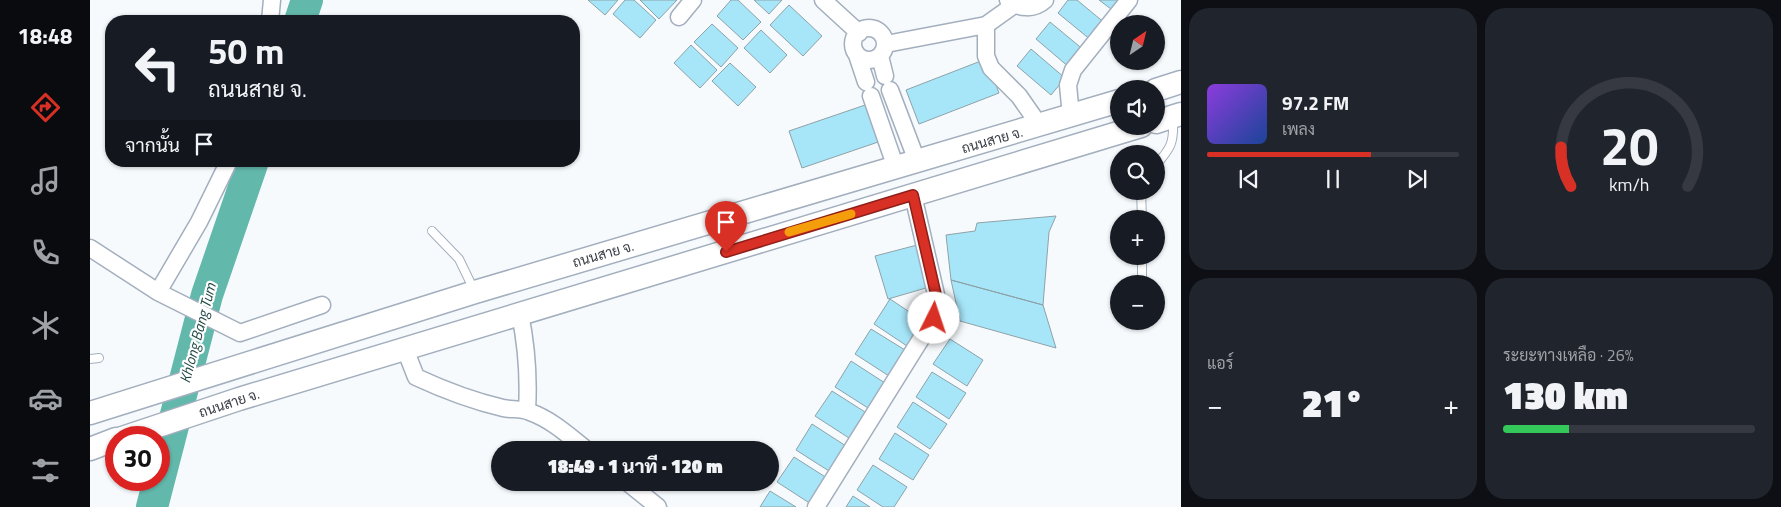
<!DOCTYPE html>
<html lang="th">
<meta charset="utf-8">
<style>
:root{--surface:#171b24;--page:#20242c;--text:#f1f3f6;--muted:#9ea1a6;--line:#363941;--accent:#d93025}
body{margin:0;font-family:"Titillium Web",Sarabun,sans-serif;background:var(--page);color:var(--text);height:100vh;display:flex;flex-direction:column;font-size:19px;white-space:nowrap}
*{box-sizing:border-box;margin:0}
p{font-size:16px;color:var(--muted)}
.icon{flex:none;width:28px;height:28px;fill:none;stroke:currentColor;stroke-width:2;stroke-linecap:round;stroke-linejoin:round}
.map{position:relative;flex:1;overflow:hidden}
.drawer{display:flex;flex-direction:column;gap:8px;padding:8px;background:#0d0f14;width:600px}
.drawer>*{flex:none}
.top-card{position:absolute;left:15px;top:15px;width:475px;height:152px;border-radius:20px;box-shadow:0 1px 4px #0004;background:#171b24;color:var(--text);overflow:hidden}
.needle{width:32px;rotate:35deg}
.fabs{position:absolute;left:1020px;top:15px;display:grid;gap:10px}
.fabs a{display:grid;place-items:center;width:55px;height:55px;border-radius:50%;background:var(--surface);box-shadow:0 1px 4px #0004;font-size:25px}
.speed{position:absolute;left:15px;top:426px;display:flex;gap:10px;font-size:25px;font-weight:700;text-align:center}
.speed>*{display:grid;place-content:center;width:65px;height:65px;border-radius:50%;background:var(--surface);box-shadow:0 1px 4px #0004;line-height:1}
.speed .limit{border:8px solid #d22;background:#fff;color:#111}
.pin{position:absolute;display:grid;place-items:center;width:42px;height:42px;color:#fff;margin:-51px -21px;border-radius:50% 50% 50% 0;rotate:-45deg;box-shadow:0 0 5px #0007}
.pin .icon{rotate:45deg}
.me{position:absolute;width:55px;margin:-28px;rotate:4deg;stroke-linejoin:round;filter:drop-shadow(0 0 4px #0008)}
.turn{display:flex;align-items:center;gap:18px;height:105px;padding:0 20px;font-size:22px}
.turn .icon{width:65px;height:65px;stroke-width:2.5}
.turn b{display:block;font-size:35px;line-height:42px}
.then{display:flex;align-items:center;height:48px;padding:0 20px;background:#0003;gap:10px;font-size:19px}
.big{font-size:38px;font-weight:800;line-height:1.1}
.drawer .card{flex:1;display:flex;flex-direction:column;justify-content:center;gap:8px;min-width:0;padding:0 18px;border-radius:20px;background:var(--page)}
.drawer .dial{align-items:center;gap:0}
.dial svg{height:130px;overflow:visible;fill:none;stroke:var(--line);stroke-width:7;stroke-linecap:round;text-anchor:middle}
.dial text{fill:var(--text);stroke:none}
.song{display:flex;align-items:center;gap:15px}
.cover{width:60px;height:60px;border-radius:8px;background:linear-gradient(135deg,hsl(270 70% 55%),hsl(220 70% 35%))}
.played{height:5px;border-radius:2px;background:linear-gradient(90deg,var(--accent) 65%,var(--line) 65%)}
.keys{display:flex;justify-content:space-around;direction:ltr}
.heat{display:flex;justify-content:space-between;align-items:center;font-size:28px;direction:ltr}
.charge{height:8px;border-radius:4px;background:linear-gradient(90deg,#34c759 26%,var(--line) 0)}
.drawer .tiles{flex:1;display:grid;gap:8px;grid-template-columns:repeat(2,1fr)}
.trip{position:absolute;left:401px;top:441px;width:288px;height:50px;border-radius:25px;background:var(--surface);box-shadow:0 1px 4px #0004;font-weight:800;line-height:50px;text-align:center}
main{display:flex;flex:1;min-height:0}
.dock{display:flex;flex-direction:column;width:90px;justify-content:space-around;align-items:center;background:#090b0e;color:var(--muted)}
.dock .icon{width:35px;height:35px}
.dock .selected{color:var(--accent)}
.dock b{font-size:22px;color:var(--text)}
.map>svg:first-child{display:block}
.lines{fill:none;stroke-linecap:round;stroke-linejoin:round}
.river{stroke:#63b8ac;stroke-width:32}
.building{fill:#a7e6f9;stroke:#8da2a8}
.lane-casing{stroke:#a3afbe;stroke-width:10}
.street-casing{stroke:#a3afbe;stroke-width:19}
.secondary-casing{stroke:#a3afbe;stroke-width:25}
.lane{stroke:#fff;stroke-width:8}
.street{stroke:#fff;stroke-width:16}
.secondary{stroke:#fff;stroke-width:22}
.route-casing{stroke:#8d1f18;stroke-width:12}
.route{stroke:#d93025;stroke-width:9}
.slow{stroke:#f59e0b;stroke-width:9}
.labels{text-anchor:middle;stroke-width:4.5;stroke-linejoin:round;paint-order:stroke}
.street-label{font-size:14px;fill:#383d44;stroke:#fff}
.water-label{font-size:15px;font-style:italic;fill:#234a45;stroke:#fff}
</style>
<main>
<nav class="dock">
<b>18:48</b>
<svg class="icon selected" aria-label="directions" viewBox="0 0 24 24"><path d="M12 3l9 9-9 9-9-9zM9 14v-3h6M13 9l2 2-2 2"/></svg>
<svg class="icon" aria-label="music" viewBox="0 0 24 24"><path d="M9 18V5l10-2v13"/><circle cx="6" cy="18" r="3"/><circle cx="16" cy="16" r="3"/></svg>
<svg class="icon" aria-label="phone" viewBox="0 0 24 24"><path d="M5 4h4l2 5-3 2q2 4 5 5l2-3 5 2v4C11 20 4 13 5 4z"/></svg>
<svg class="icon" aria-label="climate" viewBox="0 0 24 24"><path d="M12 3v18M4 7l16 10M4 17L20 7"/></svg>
<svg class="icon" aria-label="car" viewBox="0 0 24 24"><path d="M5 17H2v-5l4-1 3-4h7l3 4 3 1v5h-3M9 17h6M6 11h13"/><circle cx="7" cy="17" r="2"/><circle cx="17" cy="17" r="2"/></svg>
<svg class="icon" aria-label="filters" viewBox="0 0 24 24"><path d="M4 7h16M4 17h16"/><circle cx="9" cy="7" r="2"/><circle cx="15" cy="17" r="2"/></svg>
</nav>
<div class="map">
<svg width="1091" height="507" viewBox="0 0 1091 507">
<rect width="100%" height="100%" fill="#f7fafd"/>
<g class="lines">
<path class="river" d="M 210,21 L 217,0
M 62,507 L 117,295 L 163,161"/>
</g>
<path class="building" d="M 498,0 L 528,0 L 515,15 Z
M 535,0 L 544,0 L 566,20 L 550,38 L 523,14 Z
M 550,0 L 587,0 L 569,19 Z
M 641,0 L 648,0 L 671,22 L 653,40 L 627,16 Z
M 664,0 L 692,0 L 679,14 Z
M 978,0 L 987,0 L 1016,24 L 1002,41 L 968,13 Z
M 1009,0 L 1034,0 L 1025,12 Z
M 699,5 L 732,36 L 713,56 L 680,25 Z
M 960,22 L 995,51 L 980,68 L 946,39 Z
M 622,24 L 648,48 L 631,67 L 604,42 Z
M 671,30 L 697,55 L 680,73 L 654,48 Z
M 601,45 L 627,70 L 610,88 L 584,63 Z
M 941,49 L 975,78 L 961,95 L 927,66 Z
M 896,59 L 909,93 L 829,124 L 816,90 Z
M 640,63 L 666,87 L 648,106 L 622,81 Z
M 781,103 L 794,140 L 712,168 L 699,131 Z
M 966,216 L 959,232 L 953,305 L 861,280 L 856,235 L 885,231 L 887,223 Z
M 831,244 L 843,286 L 798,299 L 785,256 Z
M 861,280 L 953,305 L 966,348 L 870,321 Z
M 800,299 L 833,321 L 817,346 L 784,324 Z
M 781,329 L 815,350 L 799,376 L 765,354 Z
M 860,339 L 893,360 L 877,386 L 843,364 Z
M 761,361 L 795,383 L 778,408 L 745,387 Z
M 842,372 L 876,393 L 859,419 L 826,397 Z
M 742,391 L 775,412 L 759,438 L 725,416 Z
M 823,402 L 857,424 L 840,449 L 807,427 Z
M 722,424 L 756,446 L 739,471 L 706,450 Z
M 805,433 L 839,455 L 823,480 L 789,459 Z
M 704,457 L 737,478 L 721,504 L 687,482 Z
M 783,465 L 817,487 L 804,507 L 793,507 L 767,490 Z
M 680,491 L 706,507 L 670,507 Z
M 763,496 L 780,507 L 756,507 Z"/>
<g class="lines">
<g class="lane-casing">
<path id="lane" d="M 1066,165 C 1081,148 1084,143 1083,120
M 1051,191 L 1052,219
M 342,231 L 369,259 L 384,290
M 1052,256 L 1052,278
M 0,359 L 9,358"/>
</g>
<g class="street-casing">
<path id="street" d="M 733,0 L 769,33
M 918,0 C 929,9 944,10 955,0
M 589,17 L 603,0
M 180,21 L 182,0
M 896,25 L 896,56 L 901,68 L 929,96 L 950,126
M763 44a16 16 0 1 1 32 0a16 16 0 1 1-32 0Z
M 796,44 L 896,25 L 924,5
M 767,55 L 776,82
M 790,56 L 795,76
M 800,90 L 827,161
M 781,96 L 806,168
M 981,116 L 978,85 L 983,70 L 1039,0
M 0,248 L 68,292 L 150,333 L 232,305
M 68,292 L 109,222 L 139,161
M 430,314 C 437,348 439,376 437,410
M 315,349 L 326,377 C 354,390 383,401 413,408 C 422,410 431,408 440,412 C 462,420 478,435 497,450
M 537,482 L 568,507
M 726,507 L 844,318 L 847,299 L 823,195"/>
</g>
<g class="secondary-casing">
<path id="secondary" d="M 1066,90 L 1091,82
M 1066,122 L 1091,114
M 0,413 L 385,292 L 1029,101
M 32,438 L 149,399 L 1051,126
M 0,449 L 26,439"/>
</g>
<use href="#lane" class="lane"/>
<use href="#street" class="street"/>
<use href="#secondary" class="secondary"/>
</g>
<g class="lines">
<g class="route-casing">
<path id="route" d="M 636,252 L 823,195 L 847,299 L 844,318"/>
</g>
<use href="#route" class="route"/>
<path class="slow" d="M 699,232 L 761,214"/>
</g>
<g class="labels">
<g class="street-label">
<text transform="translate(902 140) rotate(-16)" y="5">ถนนสาย จ.</text>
<text transform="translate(513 254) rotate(-16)" y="5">ถนนสาย จ.</text>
<text transform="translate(139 403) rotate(-18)" y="5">ถนนสาย จ.</text>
</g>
<g class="water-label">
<text transform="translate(108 333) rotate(-75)" y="5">Khlong Bang Tum</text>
</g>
</g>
</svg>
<div class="fabs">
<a><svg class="needle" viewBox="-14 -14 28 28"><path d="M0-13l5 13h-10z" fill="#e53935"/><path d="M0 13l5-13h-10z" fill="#9ea1a6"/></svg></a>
<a><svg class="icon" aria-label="sound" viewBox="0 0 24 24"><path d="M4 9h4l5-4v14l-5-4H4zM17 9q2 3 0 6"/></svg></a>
<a><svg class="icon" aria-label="search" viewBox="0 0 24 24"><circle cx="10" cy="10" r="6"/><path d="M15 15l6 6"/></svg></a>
<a>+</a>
<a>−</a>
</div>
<div class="speed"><div class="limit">30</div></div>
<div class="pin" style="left:636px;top:252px;background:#d93025"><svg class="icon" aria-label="arrive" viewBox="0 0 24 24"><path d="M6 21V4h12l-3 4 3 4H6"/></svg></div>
<svg class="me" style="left:844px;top:318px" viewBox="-20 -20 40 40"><circle r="19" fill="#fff"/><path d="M0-13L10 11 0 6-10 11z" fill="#d93025"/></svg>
<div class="trip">18:49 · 1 นาที · 120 m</div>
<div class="top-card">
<div class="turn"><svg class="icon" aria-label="left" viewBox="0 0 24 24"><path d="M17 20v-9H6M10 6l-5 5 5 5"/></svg><div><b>50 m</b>ถนนสาย จ.</div></div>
<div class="then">จากนั้น<svg class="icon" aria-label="arrive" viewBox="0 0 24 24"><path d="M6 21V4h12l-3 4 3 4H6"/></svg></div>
</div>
</div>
<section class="drawer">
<div class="tiles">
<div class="card">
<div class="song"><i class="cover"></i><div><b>97.2 FM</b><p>เพลง</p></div></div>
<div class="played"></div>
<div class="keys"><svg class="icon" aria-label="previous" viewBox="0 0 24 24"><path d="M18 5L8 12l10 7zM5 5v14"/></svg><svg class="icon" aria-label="pause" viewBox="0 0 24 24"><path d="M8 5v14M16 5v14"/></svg><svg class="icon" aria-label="next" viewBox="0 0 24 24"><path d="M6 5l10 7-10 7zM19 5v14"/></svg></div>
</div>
<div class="card dial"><svg viewBox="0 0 100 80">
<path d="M14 69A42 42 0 1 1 86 69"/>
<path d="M14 69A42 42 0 0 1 8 45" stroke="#d93025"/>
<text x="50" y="56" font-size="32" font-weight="700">20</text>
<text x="50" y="72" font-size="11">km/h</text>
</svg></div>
<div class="card"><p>แอร์</p>
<div class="heat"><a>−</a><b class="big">21°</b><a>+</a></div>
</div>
<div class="card"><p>ระยะทางเหลือ · 26%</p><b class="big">130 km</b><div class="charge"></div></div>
</div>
</section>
</main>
